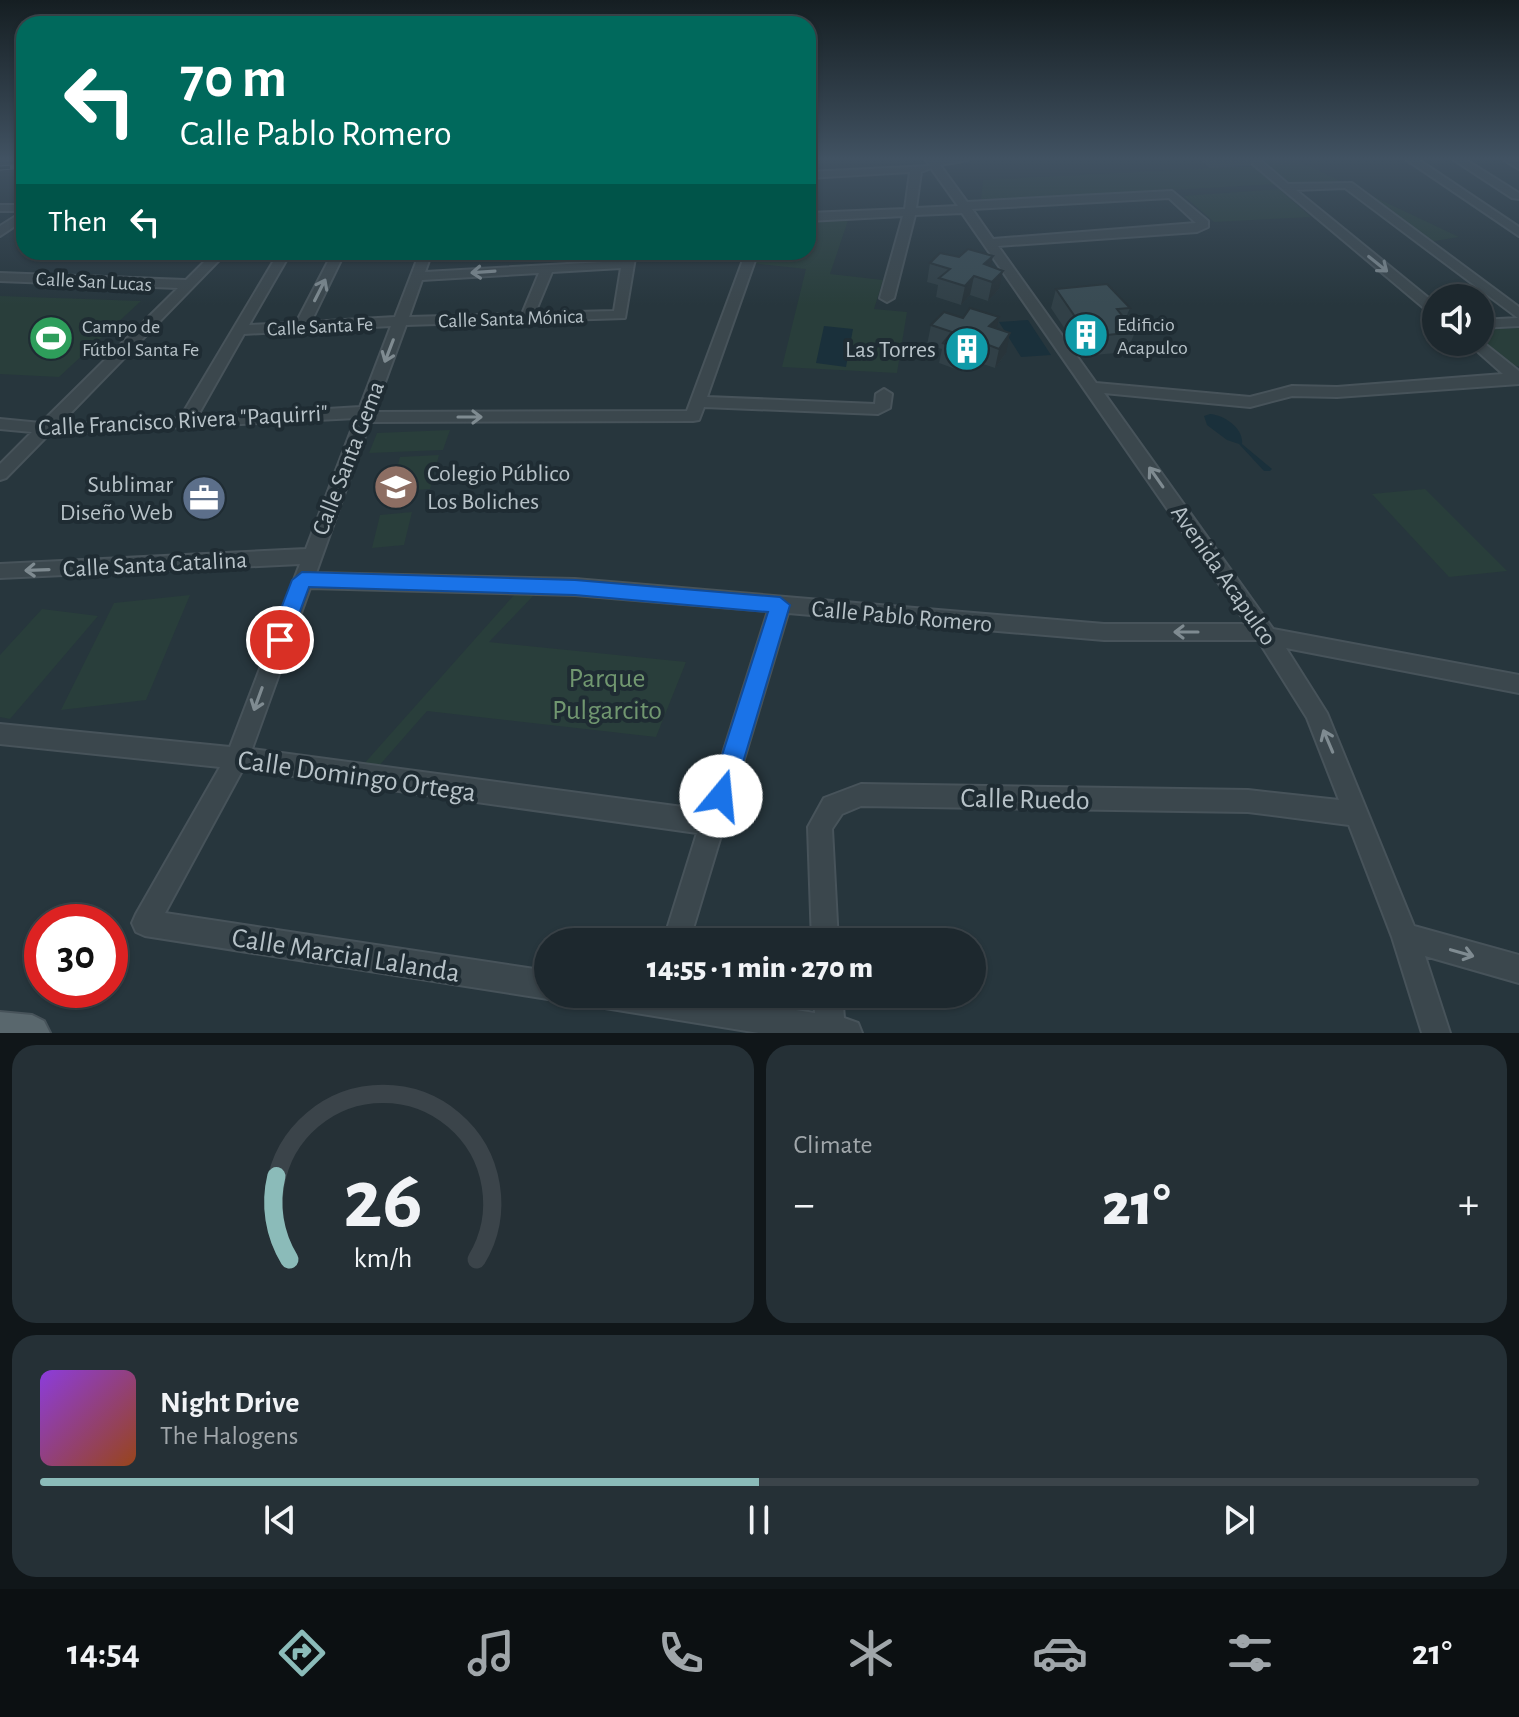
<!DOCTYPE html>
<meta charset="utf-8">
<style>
:root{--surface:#1d282e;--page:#253036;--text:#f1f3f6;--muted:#a0a6aa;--line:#3b444a;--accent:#8bbbb9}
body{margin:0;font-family:"Alegreya Sans",sans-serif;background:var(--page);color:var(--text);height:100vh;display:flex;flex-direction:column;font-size:30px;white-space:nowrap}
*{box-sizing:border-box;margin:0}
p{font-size:26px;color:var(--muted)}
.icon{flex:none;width:44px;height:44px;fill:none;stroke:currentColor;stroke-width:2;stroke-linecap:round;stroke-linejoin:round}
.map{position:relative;height:1033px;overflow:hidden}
.panel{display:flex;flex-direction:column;gap:12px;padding:12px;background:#101619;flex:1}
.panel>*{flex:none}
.hud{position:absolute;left:16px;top:16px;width:800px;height:244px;border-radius:24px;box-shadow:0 2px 6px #0004,0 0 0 2px var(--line);background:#00695c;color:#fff;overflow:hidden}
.buttons{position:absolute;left:1422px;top:284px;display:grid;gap:16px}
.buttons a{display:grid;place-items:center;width:72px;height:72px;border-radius:50%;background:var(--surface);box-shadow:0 2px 6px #0004,0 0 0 2px var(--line);font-size:40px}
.speed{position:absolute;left:24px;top:904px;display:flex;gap:16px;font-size:40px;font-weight:700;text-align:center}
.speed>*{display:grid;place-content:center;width:104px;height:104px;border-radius:50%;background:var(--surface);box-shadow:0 2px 6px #0004,0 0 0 2px var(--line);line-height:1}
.speed .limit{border:12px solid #d22;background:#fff;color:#111}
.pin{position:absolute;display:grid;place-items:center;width:68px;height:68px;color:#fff;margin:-34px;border:4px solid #fff;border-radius:50%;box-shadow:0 2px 8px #0007}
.me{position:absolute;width:88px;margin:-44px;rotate:17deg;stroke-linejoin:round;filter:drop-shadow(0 0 6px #0008)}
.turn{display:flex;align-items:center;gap:28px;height:168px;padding:0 32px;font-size:36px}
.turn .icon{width:104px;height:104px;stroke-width:2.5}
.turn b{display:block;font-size:56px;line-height:68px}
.then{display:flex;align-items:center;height:76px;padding:0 32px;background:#0003;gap:16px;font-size:30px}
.big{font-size:60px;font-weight:800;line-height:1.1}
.panel .tile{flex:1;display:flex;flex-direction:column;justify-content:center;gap:12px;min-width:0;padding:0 28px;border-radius:24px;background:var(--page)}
.panel .dial{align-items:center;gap:0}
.dial svg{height:208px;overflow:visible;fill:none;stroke:var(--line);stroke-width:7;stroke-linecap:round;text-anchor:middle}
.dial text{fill:var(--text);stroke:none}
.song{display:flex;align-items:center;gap:24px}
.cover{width:96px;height:96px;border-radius:12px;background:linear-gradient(135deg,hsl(270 70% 55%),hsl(20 70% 35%))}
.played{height:8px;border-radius:4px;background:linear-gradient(90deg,var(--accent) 50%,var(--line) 50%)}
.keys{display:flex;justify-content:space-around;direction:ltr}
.heat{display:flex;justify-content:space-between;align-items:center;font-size:44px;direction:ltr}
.panel .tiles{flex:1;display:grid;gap:12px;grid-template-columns:1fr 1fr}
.tile:last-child{grid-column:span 2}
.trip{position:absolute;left:534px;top:928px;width:452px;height:80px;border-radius:40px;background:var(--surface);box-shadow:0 2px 6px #0004,0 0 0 2px var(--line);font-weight:800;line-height:80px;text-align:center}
.menu{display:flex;height:128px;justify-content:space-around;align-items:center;background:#0c1012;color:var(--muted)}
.menu .icon{width:56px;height:56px}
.menu .active{color:var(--accent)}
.menu b{font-size:36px;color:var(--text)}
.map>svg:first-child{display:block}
.green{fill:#293e3b}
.water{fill:#1a303b}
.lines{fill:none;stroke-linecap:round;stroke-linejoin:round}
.minor-casing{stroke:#47535a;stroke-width:4}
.major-casing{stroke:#47535a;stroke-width:4}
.minor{fill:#3b474d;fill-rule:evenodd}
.major{fill:#59676d;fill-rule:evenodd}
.rail-casing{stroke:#5d6c74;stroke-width:5}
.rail{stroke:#1f2c33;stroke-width:3;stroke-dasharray:10;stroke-linecap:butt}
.wall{fill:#314047}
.shaded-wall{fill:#28343a}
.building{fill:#394b53;stroke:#28343a;stroke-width:2}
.oneway{stroke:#7f8b91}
.route{fill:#1a73e8;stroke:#114b97;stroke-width:2}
.labels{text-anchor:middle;stroke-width:8;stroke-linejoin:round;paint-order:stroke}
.far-street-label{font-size:20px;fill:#b7c2c8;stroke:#1f2c33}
.far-poi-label{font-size:20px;fill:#b7c2c8;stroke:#1f2c33;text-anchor:start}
.poi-label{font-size:24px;fill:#b7c2c8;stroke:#1f2c33;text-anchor:end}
.street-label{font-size:24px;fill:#b7c2c8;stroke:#1f2c33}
.near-park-label{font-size:28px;fill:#719770;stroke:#1f2c33}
.near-street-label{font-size:28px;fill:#b7c2c8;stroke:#1f2c33}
</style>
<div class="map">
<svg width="1519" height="1033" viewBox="0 0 1519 1033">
<rect width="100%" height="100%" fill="#27363d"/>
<path class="green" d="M 1262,160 L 1296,160 L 1459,237 L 1429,242 L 1347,183 L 1290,183 Z
M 1255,166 L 1277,184 L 981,201 L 983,180 Z
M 1279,189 L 1311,217 L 1214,222 L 1184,196 Z
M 848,220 L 830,274 L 883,280 L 874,309 L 907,312 L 897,373 L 782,367 L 806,269 L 751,263 L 757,252 L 808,252 L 808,222 Z
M 0,296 L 141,301 L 59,377 L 0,374 Z
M 1519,328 L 1519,366 L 1513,366 L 1480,340 L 1480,330 Z
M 450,430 L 443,450 L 369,453 L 377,433 Z
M 439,455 L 430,489 L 390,492 L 400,457 Z
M 1425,489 L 1507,571 L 1449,577 L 1372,494 Z
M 412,512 L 404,545 L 372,548 L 380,515 Z
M 522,586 L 536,586 L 534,595 L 489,642 L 686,662 L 656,737 L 427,711 L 370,776 L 355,774 Z
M 190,595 L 146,700 L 61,710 L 114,603 Z
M 42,609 L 98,616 L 10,719 L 0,717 L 0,655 Z"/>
<path class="water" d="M 1028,320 L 1051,355 L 1021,357 L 999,322 Z
M 824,326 L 853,329 L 846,367 L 816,363 Z
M 1210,414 C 1225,415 1244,429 1242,444 L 1272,469 L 1270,471 L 1264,471 L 1239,444 L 1227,440 L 1207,425 L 1204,416 Z"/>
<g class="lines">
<g class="minor-casing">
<path id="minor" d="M 926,160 L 968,160 L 940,165 L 967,202 L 1172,191 L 1208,221 L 1208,227 L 1197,232 L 998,246 L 1096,383 L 1250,397 L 1292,386 L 1337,387 L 1503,374 L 1467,342 L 1480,342 L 1480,340 L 1519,371 L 1519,384 L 1337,397 L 1292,396 L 1250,407 L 1104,393 L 1273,629 L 1519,675 L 1519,693 L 1286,648 L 1327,713 L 1414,926 L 1519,955 L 1519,983 L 1425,956 L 1450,1033 L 1422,1033 L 1392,937 L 1349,825 L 1248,812 L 861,806 L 842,814 L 832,829 L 838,942 L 812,942 L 808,827 L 824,798 L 861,784 L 1248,790 L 1339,800 L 1307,718 L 1258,640 L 1104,640 L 788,613 L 689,942 L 663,942 L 697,833 L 243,769 L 165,913 L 548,971 L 548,994 L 558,995 L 548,999 L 145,936 L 136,932 L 132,923 L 136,914 L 220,767 L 0,744 L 0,724 L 230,747 L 300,564 L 0,578 L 0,564 L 306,549 L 356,418 L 49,434 L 6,478 L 0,480 L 0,464 L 32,432 L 0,429 L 0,419 L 41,423 L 178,288 L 0,281 L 0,273 L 186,280 L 214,252 L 227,252 L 59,425 L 61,425 L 180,418 L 279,252 L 291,252 L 249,325 L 296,323 L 333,252 L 345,252 L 311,322 L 395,317 L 420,252 L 432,252 L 425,272 L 622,261 L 624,252 L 636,252 L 625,318 L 406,325 L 374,412 L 687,411 L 746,252 L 758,252 L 707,397 L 875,404 L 876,394 L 884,389 L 892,394 L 890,408 L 878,414 L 704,407 L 699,420 L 693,421 L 370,422 L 316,573 L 575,579 L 1104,624 L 1247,624 L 962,213 L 915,215 L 894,298 L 887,302 L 880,298 L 903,216 L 808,221 L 808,213 L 905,209 L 910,172 L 808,178 L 808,172 L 930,166 ZM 931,168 L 958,206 L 916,208 L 921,172 ZM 1169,198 L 1196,223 L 993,239 L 972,209 ZM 621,268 L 614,311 L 535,313 L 552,272 ZM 539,273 L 522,314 L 409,317 L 422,280 ZM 391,326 L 360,407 L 197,417 L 244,334 ZM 310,588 L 575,595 L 768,611 L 705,810 L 252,749 Z
M 1248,160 L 1260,160 L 1288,184 L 1352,183 L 1519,307 L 1519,326 L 1480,328 L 1480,320 L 1518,318 L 1345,188 L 1296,190 L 1436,304 L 1436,315 L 1431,314 Z
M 1407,160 L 1419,160 L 1519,227 L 1519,236 Z
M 1454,160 L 1466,160 L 1519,193 L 1519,199 L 1512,198 Z
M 1504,160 L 1519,162 L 1519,169 Z
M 24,161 L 24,167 L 0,168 L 0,162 Z
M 0,205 L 24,205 L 24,211 L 0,211 Z
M 24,211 L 24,220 L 0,236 L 0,226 Z
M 591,994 L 693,994 L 815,1013 L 814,994 L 842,994 L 844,1018 L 858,1023 L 862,1033 L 759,1033 L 605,1008 L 595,1004 Z"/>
</g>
<g class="major-casing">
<path id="major" d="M 0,1012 L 32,1015 L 44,1021 L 50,1033 L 0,1033 Z"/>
</g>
<use href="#minor" class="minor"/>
<use href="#major" class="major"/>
<g class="rail-casing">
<path id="rail" d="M 0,168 L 24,166"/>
</g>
<use href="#rail" class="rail"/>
</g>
<path class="wall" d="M 1200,160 L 1253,160 L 1250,166 L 1210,168 Z
M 930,263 L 990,267 L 999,289 L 988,301 L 970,295 L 961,305 L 936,297 L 938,285 L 927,282 Z
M 1056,289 L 1130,308 L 1125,320 L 1135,332 L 1127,352 L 1083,356 L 1051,308 Z
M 931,325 L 996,329 L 1006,353 L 995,368 L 974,361 L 964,372 L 939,363 L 942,349 L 927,345 Z"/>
<path class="shaded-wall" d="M 993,256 L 989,275 L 984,264 Z
M 1003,271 L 999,289 L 988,301 L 992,282 Z
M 974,276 L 970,295 L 961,305 L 965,286 Z
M 999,317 L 995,336 L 989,326 Z
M 1010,333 L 1006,353 L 995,368 L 999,349 Z
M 978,341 L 974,361 L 964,372 L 968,353 Z"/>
<path class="building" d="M 968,249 L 993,256 L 984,264 L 1003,271 L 992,282 L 974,276 L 965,286 L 939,278 L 950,269 L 930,263 L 940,253 L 959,257 Z
M 1107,284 L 1130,308 L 1117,309 L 1135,332 L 1089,337 L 1056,289 Z
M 970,308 L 999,317 L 989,326 L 1010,333 L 999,349 L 978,341 L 968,353 L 943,343 L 952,332 L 931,325 L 944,312 L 963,318 Z"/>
<defs><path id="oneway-shaft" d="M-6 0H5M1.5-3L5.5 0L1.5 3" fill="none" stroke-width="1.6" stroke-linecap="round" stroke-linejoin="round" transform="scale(2)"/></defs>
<g class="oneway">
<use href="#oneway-shaft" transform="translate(1378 264) rotate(39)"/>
<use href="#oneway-shaft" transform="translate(483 272) rotate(176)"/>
<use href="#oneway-shaft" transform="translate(320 290) rotate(-63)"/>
<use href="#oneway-shaft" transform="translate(389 351) rotate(111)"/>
<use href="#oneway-shaft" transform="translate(470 417)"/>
<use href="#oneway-shaft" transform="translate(1156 477) rotate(-125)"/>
<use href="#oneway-shaft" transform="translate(37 570) rotate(178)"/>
<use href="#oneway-shaft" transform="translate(1186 632) rotate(180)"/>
<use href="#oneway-shaft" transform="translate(258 699) rotate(110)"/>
<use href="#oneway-shaft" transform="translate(1328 741) rotate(-113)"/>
<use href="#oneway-shaft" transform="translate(1462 953) rotate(16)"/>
</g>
<linearGradient id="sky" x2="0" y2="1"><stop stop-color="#151e22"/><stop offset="0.52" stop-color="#415262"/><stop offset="1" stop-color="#415262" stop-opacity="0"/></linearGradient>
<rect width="1519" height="305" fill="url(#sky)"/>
<path class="route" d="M 302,572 L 575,580 L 780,597 L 790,605 L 733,796 L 730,804 L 721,807 L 713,804 L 709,796 L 768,612 L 575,595 L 309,587 L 287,646 L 272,646 L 269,640 L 292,580 Z"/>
<defs>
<g id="building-disc" transform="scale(2.3)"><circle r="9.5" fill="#0f9aa8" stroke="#1f2c33"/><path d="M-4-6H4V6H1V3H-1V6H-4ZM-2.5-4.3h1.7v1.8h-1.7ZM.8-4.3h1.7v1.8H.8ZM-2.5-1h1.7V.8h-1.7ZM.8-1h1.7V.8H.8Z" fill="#fff"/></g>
<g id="stadium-disc" transform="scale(2.3)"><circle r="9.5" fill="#2e9e5b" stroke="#1f2c33"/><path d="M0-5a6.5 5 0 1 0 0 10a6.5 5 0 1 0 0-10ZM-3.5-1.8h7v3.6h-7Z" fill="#fff"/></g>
<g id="school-disc" transform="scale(2.3)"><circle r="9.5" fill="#8d6e63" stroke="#1f2c33"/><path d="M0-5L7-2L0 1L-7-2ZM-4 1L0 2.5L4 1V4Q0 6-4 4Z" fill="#fff"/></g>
<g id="office-disc" transform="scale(2.3)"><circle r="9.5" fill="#5c6f8a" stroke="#1f2c33"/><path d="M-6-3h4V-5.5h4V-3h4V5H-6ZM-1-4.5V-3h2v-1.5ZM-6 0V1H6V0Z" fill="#fff"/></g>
</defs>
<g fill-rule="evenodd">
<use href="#building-disc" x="1086" y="335"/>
<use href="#stadium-disc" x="51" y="338"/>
<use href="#building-disc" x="967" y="349"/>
<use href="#school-disc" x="396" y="487"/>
<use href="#office-disc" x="204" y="498"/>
</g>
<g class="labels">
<g class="far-street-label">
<text transform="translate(94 281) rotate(3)" y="7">Calle San Lucas</text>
<text transform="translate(511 318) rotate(-2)" y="7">Calle Santa Mónica</text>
<text transform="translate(320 326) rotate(-3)" y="7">Calle Santa Fe</text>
</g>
<g class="far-poi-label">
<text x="1117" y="331">Edificio<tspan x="1117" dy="23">Acapulco</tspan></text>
<text x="82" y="333">Campo de<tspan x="82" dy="23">Fútbol Santa Fe</tspan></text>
</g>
<g class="poi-label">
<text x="936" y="357">Las Torres</text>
<text x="427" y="481" text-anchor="start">Colegio Público<tspan x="427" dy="28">Los Boliches</tspan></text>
<text x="173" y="492">Sublimar<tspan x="173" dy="28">Diseño Web</tspan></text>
</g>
<g class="street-label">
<text transform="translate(183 420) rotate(-3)" y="8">Calle Francisco Rivera "Paquirri"</text>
<text transform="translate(348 458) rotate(-69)" y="8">Calle Santa Gema</text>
<text transform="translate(155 564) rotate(-3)" y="8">Calle Santa Catalina</text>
<text transform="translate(1224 575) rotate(55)" y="8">Avenida Acapulco</text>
<text transform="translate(902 616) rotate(5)" y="8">Calle Pablo Romero</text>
</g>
<g class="near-park-label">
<text x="607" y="687">Parque<tspan x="607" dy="32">Pulgarcito</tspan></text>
</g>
<g class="near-street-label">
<text transform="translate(357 775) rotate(8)" y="10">Calle Domingo Ortega</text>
<text transform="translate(1025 798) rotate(1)" y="10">Calle Ruedo</text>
<text transform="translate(346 954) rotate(9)" y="10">Calle Marcial Lalanda</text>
</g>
</g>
</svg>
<div class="buttons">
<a><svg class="icon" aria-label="sound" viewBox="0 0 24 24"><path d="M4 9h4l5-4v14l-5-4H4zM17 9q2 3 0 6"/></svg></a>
</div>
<div class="speed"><div class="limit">30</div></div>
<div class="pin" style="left:280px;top:640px;background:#d93025"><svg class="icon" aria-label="arrive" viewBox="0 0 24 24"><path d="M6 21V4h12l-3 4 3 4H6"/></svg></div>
<svg class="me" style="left:721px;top:796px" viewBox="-20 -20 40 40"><circle r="19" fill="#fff"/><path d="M0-13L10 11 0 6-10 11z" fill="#1a73e8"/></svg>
<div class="trip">14:55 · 1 min · 270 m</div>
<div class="hud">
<div class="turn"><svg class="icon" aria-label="left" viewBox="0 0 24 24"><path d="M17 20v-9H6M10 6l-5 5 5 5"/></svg><div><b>70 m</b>Calle Pablo Romero</div></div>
<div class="then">Then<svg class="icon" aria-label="left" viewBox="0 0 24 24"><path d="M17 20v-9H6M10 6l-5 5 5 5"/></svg></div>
</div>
</div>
<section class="panel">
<div class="tiles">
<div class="tile dial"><svg viewBox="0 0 100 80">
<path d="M14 69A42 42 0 1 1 86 69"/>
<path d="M14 69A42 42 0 0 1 9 37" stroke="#8bbbb9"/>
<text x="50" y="56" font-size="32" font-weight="700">26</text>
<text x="50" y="72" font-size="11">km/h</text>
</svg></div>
<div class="tile"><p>Climate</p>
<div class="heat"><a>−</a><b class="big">21°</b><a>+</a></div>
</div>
<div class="tile">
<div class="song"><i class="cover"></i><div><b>Night Drive</b><p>The Halogens</p></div></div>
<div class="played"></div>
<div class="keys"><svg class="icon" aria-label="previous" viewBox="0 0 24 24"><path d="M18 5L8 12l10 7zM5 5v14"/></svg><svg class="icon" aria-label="pause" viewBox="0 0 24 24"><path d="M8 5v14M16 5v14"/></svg><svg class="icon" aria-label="next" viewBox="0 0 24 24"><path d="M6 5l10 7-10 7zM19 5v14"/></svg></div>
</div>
</div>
</section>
<nav class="menu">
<b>14:54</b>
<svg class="icon active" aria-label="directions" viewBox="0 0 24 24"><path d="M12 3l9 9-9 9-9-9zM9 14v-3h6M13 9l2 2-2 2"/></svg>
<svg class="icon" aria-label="music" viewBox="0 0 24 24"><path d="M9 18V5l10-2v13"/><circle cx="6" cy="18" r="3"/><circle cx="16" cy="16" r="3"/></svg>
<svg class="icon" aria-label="phone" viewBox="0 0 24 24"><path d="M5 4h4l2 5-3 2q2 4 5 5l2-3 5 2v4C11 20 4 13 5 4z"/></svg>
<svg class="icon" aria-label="climate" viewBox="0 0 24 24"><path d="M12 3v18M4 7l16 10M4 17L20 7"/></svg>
<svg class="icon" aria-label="car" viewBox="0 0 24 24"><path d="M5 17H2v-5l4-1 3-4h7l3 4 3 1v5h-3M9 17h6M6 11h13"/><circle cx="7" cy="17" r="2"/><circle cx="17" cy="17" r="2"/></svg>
<svg class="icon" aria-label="filters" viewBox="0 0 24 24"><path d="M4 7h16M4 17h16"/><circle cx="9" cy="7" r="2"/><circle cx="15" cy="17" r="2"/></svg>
<b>21°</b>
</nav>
